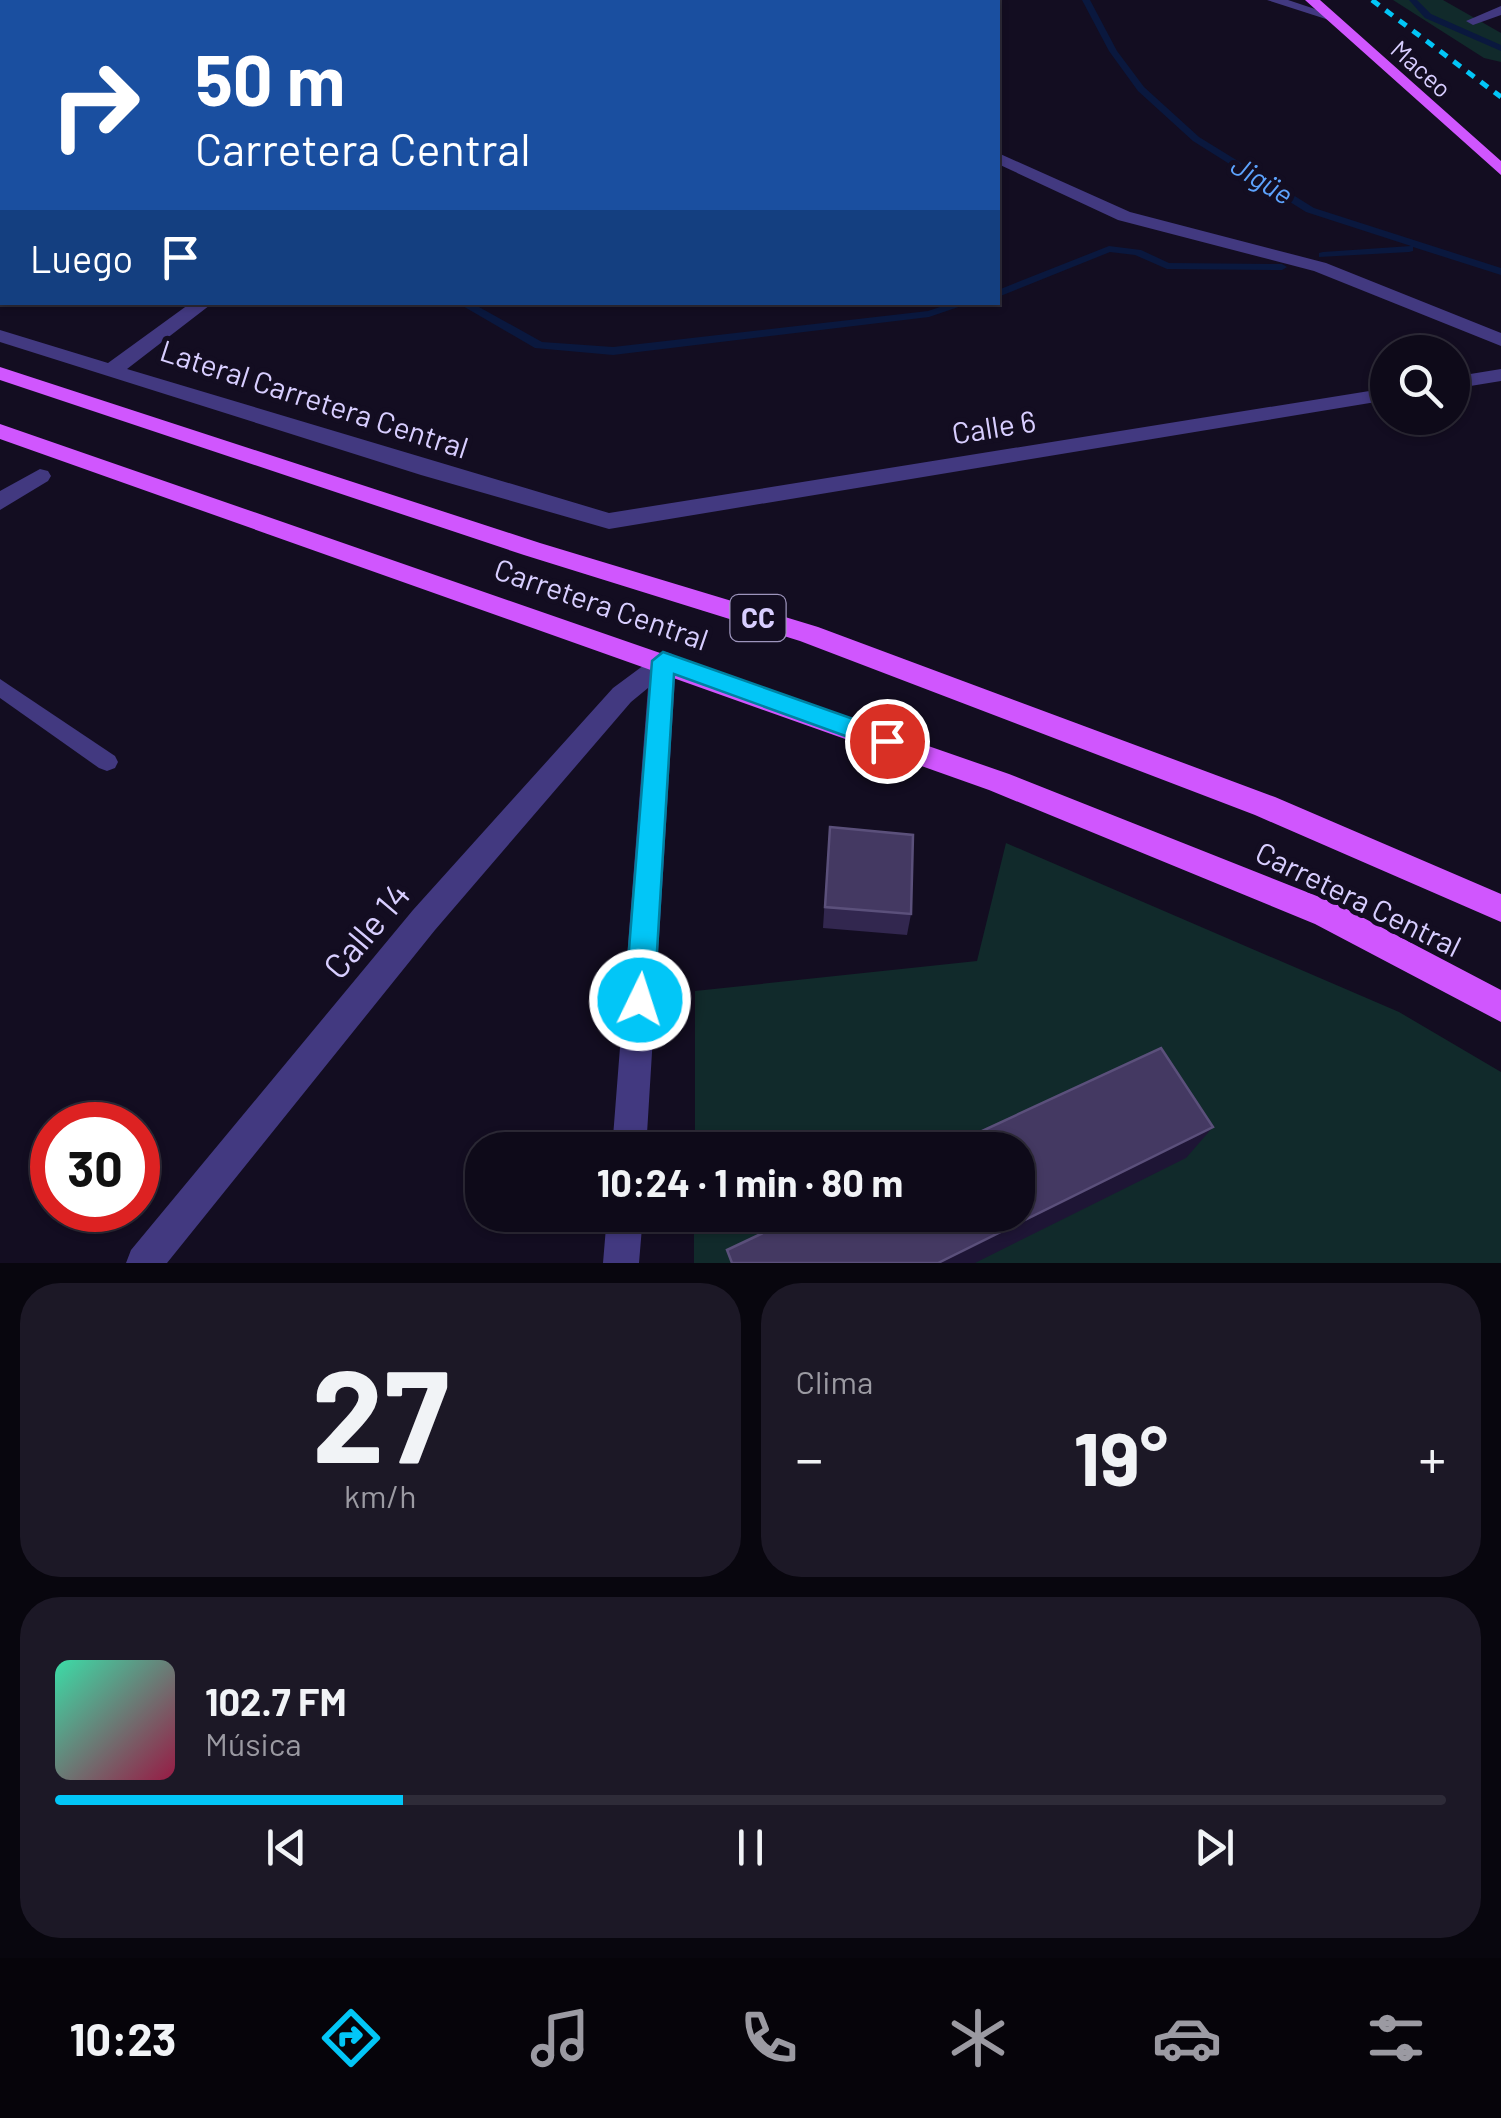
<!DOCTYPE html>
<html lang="es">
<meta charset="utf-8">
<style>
:root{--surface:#0e0a19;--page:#1c1826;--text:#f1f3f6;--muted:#9b9aa2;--line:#2e2b38;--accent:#02c6f7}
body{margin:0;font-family:Barlow,sans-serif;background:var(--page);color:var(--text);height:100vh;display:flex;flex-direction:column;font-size:38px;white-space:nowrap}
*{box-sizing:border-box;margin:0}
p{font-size:32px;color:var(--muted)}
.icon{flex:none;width:55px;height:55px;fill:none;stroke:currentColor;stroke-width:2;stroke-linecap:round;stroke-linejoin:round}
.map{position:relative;height:1263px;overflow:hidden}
.side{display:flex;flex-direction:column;gap:20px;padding:20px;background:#08060e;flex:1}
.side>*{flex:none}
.hud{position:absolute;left:0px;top:0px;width:1000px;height:305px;box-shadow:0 2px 8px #0004,0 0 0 2px var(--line);background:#1a4fa0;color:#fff;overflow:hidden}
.controls{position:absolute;left:1370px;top:335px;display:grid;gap:20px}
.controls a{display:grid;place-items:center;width:100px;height:100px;border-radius:50%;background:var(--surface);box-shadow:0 2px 8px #0004,0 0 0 2px var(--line);font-size:50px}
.speed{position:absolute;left:30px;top:1102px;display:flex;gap:20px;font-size:50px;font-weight:700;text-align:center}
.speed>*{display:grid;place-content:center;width:130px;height:130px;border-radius:50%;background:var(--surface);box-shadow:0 2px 8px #0004,0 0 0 2px var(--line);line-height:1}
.speed .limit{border:15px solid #d22;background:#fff;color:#111}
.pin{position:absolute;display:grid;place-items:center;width:85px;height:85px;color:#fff;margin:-42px;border:5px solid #fff;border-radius:50%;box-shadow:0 2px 10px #0007}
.me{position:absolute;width:110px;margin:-55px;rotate:4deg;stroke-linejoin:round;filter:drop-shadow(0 0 8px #0008)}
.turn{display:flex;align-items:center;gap:35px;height:210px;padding:0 30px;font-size:45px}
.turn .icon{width:130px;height:130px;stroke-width:2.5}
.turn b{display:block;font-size:70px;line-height:85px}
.then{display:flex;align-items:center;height:95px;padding:0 30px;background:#0003;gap:20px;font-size:38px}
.big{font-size:75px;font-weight:700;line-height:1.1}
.side .card{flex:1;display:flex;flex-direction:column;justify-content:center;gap:15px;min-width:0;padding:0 35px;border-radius:40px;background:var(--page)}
.side .dial{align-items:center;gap:0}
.dial b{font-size:130px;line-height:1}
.song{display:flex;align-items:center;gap:30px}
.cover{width:120px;height:120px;border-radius:15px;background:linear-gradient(135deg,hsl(160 70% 55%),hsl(340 70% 35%))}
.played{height:10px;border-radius:5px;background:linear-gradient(90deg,var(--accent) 25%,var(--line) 25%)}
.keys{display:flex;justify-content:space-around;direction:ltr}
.heat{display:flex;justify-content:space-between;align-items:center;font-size:55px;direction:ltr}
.side .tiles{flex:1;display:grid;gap:20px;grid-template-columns:1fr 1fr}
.card:last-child{grid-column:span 2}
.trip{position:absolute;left:465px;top:1132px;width:570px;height:100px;border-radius:40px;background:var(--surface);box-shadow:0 2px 8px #0004,0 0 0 2px var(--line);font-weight:700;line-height:100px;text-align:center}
.tab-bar{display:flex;height:160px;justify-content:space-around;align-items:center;background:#06040a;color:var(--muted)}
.tab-bar .icon{width:70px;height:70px}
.tab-bar .current{color:var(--accent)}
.tab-bar b{font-size:45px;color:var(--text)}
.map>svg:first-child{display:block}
.green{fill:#112a2b}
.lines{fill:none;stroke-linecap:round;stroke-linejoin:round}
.stream{fill:#0a183e;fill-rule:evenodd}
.lane{fill:#423980;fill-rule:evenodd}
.street{fill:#423980;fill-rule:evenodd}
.primary{fill:#d056fe;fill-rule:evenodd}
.rail{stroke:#02c6f7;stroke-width:5;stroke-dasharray:9 8;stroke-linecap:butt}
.wall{fill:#32274f}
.shaded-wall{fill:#1e1535}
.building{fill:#443962;stroke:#5b507b;stroke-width:2.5}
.route{fill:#02c6f7;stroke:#0181a1;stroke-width:2.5}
.labels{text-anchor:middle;stroke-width:10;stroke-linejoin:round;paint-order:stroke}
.far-street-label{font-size:25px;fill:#d8ceff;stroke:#130d21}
.far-water-label{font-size:28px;font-style:italic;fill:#5da3fe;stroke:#130d21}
.shield{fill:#130d21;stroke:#9d94bc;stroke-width:2.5}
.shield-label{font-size:28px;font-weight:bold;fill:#d8ceff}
.street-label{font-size:30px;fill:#d8ceff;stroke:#130d21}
.near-street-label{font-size:35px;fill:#d8ceff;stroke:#130d21}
</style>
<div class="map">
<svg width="1501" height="1263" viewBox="0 0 1501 1263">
<rect width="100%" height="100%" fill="#130d21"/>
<path class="green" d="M 1393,0 L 1443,0 L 1501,33 L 1501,62 L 1484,58 Z
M 1006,843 L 1399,1012 L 1501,1072 L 1501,1263 L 694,1263 L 694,1215 L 1018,1215 L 1018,1150 L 695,1150 L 695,991 L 977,961 Z"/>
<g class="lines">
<path class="stream" d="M 1082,0 L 1090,0 L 1117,51 L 1144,87 L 1199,137 L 1314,208 L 1501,268 L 1501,275 L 1413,247 L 1413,251 L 1409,252 L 1319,257 L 1319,253 L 1323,252 L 1411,246 L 1306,212 L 1193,141 L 1138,91 L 1109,51 Z
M 1409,0 L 1417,0 L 1431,14 L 1501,45 L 1501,51 L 1425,18 Z
M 1109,246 L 1141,250 L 1169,263 L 1282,264 L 1287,267 L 1282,270 L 1167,269 L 1135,255 L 1110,252 L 998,297 L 998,290 Z
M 321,302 L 334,302 L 326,306 Z
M 456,302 L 470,302 L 542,342 L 613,347 L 928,311 L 955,302 L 973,302 L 929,317 L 613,355 L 535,348 Z"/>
<path class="lane" d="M 0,679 L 115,756 L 118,762 L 115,768 L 107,771 L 99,768 L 0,698 Z"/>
<path class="street" d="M 871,0 L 897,0 L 899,2 L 873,2 Z
M 1267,0 L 1288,0 L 1336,16 L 1329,20 Z
M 1501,6 L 1501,15 L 1473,25 L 1466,21 Z
M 2,97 L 2,107 L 0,108 L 0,98 Z
M 998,153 L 1130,212 L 1326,263 L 1501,333 L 1501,346 L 1314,271 L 1118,220 L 998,164 Z
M 192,302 L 214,302 L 127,369 L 609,513 L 1388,388 L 1388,400 L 609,529 L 421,475 L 0,342 L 0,330 L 108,363 Z
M 1501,369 L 1501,381 L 1452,389 L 1452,377 Z
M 40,469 L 48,471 L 51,476 L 48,481 L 0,510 L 0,491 Z
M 663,651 L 672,654 L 676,661 L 646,1150 L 612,1150 L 648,688 L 631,702 L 435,930 L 167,1263 L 126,1263 L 131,1250 L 413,910 L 613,688 Z
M 607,1215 L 643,1215 L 639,1263 L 603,1263 Z"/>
<path class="primary" d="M 1305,0 L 1320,0 L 1501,161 L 1501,175 Z
M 0,367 L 540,543 L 818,627 L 1275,797 L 1501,894 L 1501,922 L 1255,815 L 800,641 L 524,555 L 0,380 Z
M 0,424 L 1009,774 L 1337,904 L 1501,990 L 1501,1022 L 1315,924 L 989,790 L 0,439 Z"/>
<path class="rail" d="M 1372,0 L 1501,97"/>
</g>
<path class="wall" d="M 828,850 L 911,914 L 907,935 L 823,928 Z"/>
<path class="shaded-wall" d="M 1213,1127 L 1186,1158 L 975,1263 L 938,1263 Z"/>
<path class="building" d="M 830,827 L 913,835 L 911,914 L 825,907 Z
M 1161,1048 L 1213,1127 L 938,1263 L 732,1263 L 727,1250 L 801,1215 L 1018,1215 L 1018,1150 L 941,1150 Z"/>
<path class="route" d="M 663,652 L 896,734 L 900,741 L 887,751 L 674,674 L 654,1000 L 650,1009 L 640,1013 L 630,1009 L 625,1000 L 652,661 Z"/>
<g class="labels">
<g class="far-street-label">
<text transform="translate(1421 69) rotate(42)" y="9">Maceo</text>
</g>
<g class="far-water-label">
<text transform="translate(1262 180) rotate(32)" y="10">Jigüe</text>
</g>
<rect class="shield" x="730.5" y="595" width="55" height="46" rx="8"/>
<g class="shield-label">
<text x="758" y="628">CC</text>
</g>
<g class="street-label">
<text transform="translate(314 400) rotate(18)" y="10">Lateral Carretera Central</text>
<text transform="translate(994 428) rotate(-9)" y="10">Calle 6</text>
<text transform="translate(601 605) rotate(19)" y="10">Carretera Central</text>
<text transform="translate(1358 900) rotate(26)" y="10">Carretera Central</text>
</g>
<g class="near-street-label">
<text transform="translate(367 931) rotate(-50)" y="12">Calle 14</text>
</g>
</g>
</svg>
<div class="controls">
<a><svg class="icon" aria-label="search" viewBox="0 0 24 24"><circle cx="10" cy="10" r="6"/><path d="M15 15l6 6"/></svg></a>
</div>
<div class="speed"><div class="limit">30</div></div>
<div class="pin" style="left:887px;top:741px;background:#d93025"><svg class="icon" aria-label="arrive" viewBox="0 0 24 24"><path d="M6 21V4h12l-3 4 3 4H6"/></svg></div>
<svg class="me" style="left:640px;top:1000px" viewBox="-20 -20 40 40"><circle r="17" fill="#02c6f7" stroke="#fff" stroke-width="3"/><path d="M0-11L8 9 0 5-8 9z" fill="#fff"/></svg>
<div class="trip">10:24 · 1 min · 80 m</div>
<div class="hud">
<div class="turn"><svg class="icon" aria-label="right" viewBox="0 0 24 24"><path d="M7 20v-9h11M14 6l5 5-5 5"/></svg><div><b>50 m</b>Carretera Central</div></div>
<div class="then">Luego<svg class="icon" aria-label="arrive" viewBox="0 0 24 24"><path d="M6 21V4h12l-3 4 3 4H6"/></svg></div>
</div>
</div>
<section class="side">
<div class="tiles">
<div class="card dial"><b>27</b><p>km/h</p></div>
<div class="card"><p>Clima</p>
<div class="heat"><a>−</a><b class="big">19°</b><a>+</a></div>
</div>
<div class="card">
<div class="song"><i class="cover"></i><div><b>102.7 FM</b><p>Música</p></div></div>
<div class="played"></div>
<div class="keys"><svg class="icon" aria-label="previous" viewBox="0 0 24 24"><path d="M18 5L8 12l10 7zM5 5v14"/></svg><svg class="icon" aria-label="pause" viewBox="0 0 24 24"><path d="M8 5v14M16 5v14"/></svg><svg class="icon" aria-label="next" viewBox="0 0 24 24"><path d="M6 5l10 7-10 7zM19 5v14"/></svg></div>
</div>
</div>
</section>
<nav class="tab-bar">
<b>10:23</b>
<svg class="icon current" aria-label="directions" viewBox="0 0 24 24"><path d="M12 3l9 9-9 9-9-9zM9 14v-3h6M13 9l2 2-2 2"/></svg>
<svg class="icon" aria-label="music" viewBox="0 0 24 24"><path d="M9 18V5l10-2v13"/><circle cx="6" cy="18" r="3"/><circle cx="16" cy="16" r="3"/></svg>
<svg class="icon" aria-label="phone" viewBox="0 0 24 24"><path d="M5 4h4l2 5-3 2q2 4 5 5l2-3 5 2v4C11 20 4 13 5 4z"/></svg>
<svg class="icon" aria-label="climate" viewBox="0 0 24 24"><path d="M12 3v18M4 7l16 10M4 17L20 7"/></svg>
<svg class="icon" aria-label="car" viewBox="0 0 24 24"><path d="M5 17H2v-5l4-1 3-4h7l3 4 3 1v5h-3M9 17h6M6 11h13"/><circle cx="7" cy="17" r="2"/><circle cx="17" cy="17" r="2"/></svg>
<svg class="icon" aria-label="filters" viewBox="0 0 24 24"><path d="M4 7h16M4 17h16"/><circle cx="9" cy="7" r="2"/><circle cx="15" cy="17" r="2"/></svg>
</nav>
